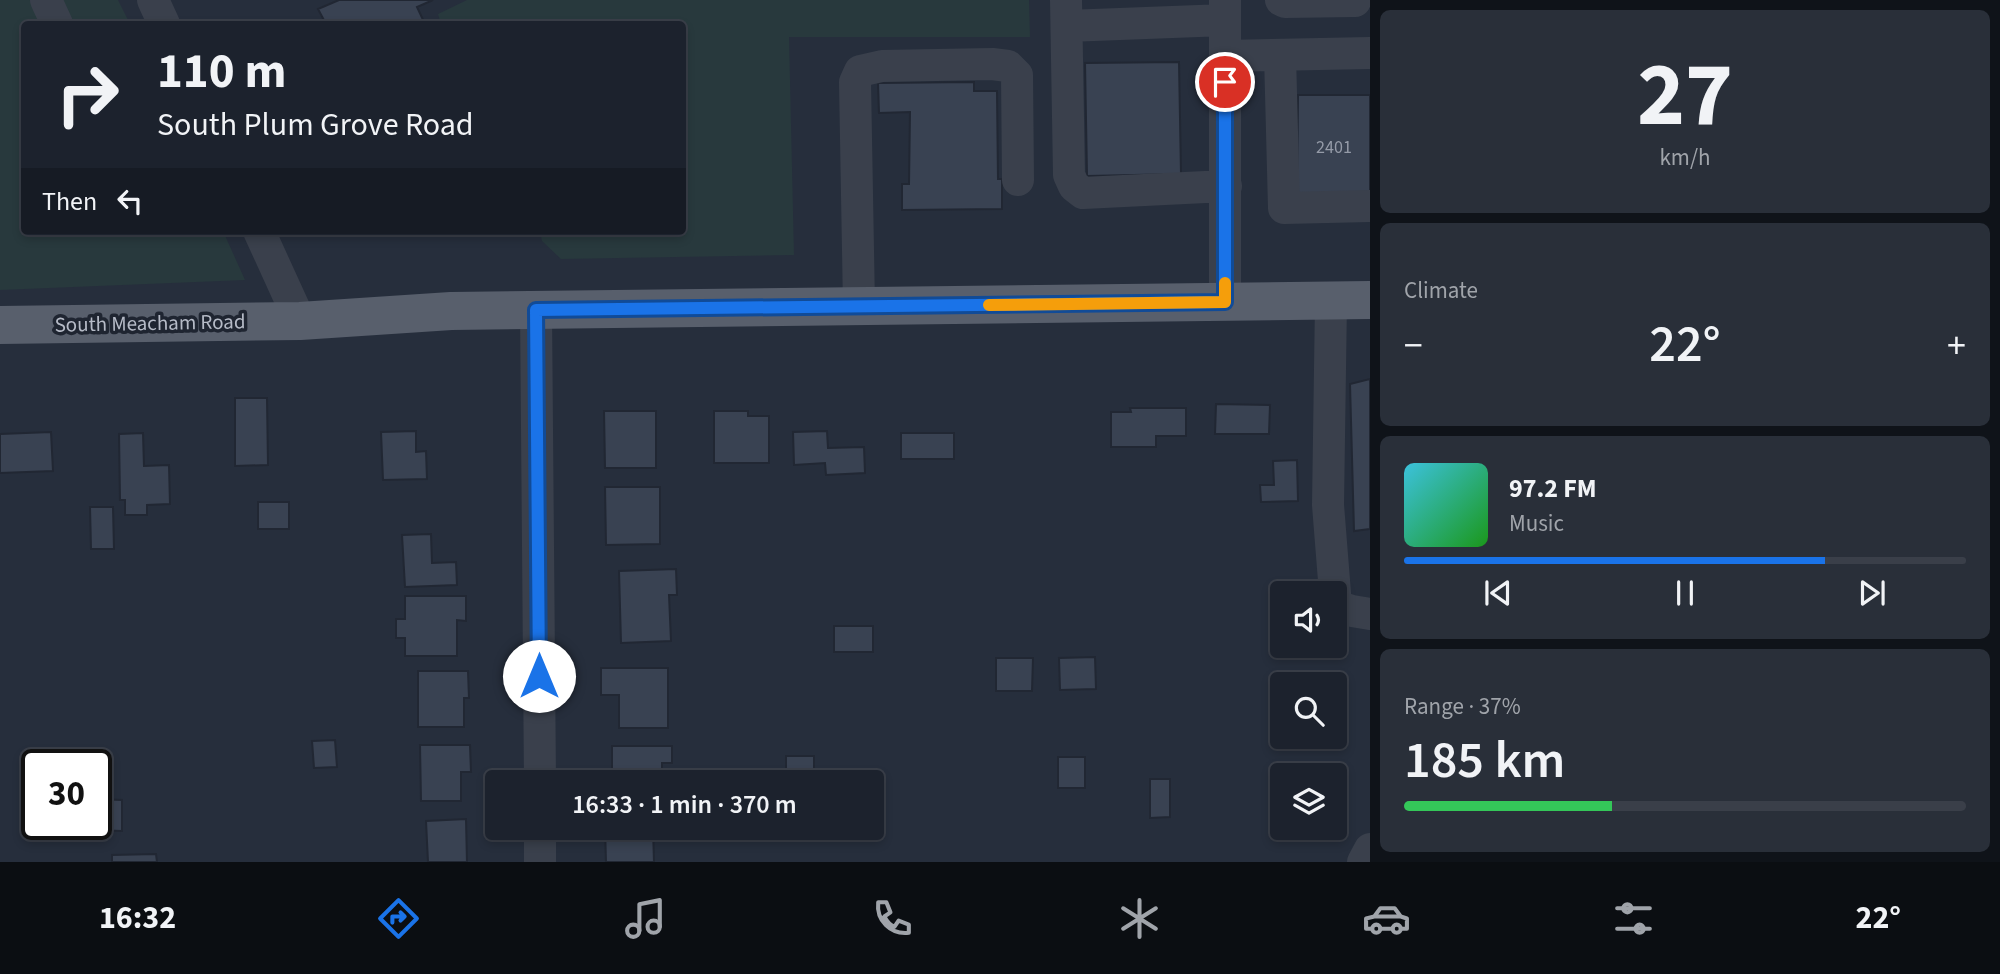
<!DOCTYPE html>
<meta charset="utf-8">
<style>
:root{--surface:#1c222d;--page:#292f39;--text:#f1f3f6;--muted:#a0a4aa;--line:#3a3f49;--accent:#1a73e8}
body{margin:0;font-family:"Source Sans 3",sans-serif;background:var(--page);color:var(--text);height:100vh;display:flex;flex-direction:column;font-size:26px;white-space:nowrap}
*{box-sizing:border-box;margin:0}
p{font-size:23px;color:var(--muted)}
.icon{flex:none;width:38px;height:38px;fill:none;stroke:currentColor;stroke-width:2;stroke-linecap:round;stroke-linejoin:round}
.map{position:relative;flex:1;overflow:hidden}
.drawer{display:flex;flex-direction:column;gap:10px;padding:10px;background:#0f1319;width:630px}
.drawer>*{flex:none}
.guide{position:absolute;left:21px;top:21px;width:665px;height:214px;border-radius:7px;box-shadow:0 4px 10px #0003,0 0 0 2px var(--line);background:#1c222d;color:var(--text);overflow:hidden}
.controls{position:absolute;left:1270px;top:581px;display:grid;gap:14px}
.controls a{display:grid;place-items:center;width:77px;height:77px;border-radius:7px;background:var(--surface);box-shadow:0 4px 10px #0003,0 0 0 2px var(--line);font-size:35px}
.speed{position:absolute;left:21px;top:749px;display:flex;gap:14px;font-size:35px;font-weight:700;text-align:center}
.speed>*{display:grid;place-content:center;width:91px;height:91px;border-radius:50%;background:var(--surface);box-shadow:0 4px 10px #0003,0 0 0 2px var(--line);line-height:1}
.speed .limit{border:4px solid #111;border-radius:10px;background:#fff;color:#111}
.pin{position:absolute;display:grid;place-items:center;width:60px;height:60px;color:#fff;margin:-30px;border:4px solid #fff;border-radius:50%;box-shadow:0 2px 7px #0007}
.me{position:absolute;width:77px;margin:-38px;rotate:0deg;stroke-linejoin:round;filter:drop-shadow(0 0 5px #0008)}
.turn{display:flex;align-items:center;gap:24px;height:147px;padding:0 21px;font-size:32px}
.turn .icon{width:91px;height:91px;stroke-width:2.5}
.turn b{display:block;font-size:49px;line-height:60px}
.then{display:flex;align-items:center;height:66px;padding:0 21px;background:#0003;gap:14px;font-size:26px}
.big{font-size:52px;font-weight:600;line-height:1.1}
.drawer .tile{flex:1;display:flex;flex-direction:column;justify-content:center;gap:10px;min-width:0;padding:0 24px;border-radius:10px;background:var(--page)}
.drawer .dial{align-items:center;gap:0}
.dial b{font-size:91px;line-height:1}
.song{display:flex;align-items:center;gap:21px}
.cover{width:84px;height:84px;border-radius:10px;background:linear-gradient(135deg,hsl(190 70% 55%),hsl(120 70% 35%))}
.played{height:7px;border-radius:4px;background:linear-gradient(90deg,var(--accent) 75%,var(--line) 75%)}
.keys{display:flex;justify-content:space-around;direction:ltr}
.heat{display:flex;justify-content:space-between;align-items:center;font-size:38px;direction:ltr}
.charge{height:10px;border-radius:5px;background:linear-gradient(90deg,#34c759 37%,var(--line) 0)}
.trip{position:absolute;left:485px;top:770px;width:399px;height:70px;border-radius:7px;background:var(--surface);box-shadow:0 4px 10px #0003,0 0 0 2px var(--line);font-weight:600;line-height:70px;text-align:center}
.tab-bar{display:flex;height:112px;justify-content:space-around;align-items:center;background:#0b0e12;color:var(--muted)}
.tab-bar .icon{width:49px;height:49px}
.tab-bar .current{color:var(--accent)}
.tab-bar b{font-size:32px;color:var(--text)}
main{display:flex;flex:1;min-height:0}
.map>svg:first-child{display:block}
.green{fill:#28393d}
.building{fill:#394252;stroke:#212733;stroke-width:2}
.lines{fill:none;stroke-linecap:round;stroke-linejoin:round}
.minor{stroke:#3a404c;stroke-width:32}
.major{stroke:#585f6c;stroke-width:38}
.route-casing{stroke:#114b97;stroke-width:18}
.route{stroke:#1a73e8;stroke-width:12}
.slow{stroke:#f59e0b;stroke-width:12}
.labels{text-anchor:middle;stroke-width:7;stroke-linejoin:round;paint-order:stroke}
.number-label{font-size:18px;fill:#959ba8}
.street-label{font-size:21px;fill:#b6bbc7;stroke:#1f2531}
</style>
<main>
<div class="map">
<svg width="1370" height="862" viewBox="0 0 1370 862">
<rect width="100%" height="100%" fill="#262e3c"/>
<path class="green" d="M 0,0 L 118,0 L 130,24 L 24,24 L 24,231 L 223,231 L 245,280 L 0,290 Z
M 467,0 L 1029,0 L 1030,37 L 789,37 L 794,255 L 561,259 L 542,241 L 540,231 L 682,231 L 682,24 L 441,24 L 438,14 Z"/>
<path class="building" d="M 339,0 L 433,0 L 417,7 L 425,24 L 326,24 L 318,9 Z
M 1179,62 L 1181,174 L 1087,176 L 1085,63 Z
M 974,82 L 974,91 L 997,91 L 998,179 L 1002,179 L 1002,209 L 902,210 L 902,184 L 909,184 L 910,112 L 879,113 L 878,83 Z
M 1298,95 L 1370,95 L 1370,199 L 1297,200 Z
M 1370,379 L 1370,529 L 1354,531 L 1350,384 Z
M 235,398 L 267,398 L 268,465 L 235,466 Z
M 1216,404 L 1270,405 L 1269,434 L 1215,434 Z
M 1130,408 L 1186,408 L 1186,436 L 1156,436 L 1156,447 L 1111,447 L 1111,412 L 1131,412 Z
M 604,411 L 656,411 L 656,468 L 605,468 Z
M 714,411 L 748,411 L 748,416 L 769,416 L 769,463 L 714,463 Z
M 416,431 L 416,452 L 426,451 L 427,479 L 383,480 L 381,432 Z
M 827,431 L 828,448 L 864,447 L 865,473 L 826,475 L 825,463 L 794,465 L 793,432 Z
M 51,432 L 53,471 L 0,473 L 0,434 Z
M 143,433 L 144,466 L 169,465 L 170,504 L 147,505 L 147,515 L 125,515 L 125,500 L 120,500 L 119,434 Z
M 901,433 L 954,433 L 954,459 L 901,459 Z
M 1297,460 L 1298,501 L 1261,502 L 1260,485 L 1274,485 L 1273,461 Z
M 605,487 L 660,487 L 660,544 L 606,545 Z
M 258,502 L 289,502 L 289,529 L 258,529 Z
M 90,507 L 113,507 L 114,549 L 91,549 Z
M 431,534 L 432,563 L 456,562 L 457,585 L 405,587 L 402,535 Z
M 676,569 L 677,595 L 669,595 L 671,641 L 621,643 L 619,571 Z
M 405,596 L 466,596 L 466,621 L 457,620 L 457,656 L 405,656 L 405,638 L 396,638 L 396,619 L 405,619 Z
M 834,626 L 873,626 L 873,652 L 834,652 Z
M 1095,657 L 1096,689 L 1060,690 L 1059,658 Z
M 996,658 L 1033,658 L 1032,691 L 996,691 Z
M 601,668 L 668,668 L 668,728 L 619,728 L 619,695 L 601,695 Z
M 418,671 L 468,671 L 469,698 L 464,698 L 464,727 L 418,727 Z
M 335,740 L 337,767 L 314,768 L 312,741 Z
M 420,745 L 470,745 L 471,772 L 461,772 L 461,801 L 421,801 Z
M 612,746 L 672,746 L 672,763 L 662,763 L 662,782 L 603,782 L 603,778 L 612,778 Z
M 786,756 L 814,756 L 814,782 L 786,782 Z
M 1058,757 L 1085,757 L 1085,788 L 1058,788 Z
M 1150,779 L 1170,779 L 1170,817 L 1150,818 Z
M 96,799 L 122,800 L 122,831 L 93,830 L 93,824 L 96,824 Z
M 466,819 L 467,862 L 428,862 L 426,821 Z
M 605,828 L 653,828 L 654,862 L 606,862 Z
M 156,854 L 157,862 L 112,862 L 112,855 Z"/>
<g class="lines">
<path class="minor" d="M 46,0 L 57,24
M 153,0 L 164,24
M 1066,0 L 1069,175 L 1074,186 L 1083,193 L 1226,186
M 1225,0 L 1225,302
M 1281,0 L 1285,2 L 1355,1
M 1067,26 L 1225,20
M 1280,55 L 1284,208 L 1370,206
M 1225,56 L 1370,53
M 259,231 L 300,321
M 1331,301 L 1328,505 L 1335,593
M 859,306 L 855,82 L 860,71 L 882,66 L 992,64 L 1008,66 L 1017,75 L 1018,180
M 536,310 L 540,782
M 1335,596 L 1336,606 L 1352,611 L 1370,614
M 540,828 L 540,862
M 1363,862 L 1370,849"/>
<path class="major" d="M 0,325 L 300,321 L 451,311 L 1370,300"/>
</g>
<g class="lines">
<g class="route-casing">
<path id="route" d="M 539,676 L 536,310 L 1225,302 L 1225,82"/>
</g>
<use href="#route" class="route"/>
<path class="slow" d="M 989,305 L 1225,302 L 1225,283"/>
</g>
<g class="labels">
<g class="number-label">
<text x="1334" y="153">2401</text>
</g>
<g class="street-label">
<text transform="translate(150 323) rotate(-1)" y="7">South Meacham Road</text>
</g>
</g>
</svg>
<div class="controls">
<a><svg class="icon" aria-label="sound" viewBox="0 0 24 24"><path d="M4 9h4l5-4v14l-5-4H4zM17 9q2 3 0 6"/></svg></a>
<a><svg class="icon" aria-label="search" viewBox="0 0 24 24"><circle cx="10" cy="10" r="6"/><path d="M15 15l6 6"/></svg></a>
<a><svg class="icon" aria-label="layers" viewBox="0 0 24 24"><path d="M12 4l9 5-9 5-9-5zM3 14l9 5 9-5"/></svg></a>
</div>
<div class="speed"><div class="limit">30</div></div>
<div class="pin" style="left:1225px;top:82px;background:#d93025"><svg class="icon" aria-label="arrive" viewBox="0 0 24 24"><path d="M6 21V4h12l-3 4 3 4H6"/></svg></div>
<svg class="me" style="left:539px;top:676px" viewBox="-20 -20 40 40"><circle r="19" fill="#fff"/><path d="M0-13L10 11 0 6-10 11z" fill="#1a73e8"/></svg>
<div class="trip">16:33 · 1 min · 370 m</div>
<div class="guide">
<div class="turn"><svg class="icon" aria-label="right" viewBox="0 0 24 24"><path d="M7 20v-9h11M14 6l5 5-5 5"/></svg><div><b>110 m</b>South Plum Grove Road</div></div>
<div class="then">Then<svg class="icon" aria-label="left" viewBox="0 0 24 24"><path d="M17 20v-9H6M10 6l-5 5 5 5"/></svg></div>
</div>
</div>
<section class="drawer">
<div class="tile dial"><b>27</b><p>km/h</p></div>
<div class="tile"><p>Climate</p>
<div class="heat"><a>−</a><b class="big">22°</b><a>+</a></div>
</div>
<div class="tile">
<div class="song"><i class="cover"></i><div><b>97.2 FM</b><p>Music</p></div></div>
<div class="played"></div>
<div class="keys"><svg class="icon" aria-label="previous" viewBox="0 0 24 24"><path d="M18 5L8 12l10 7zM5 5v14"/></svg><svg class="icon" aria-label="pause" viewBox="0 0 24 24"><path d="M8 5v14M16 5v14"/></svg><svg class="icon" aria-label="next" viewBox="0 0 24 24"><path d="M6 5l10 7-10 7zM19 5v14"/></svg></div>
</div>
<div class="tile"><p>Range · 37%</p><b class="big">185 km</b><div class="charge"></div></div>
</section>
</main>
<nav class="tab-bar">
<b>16:32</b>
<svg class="icon current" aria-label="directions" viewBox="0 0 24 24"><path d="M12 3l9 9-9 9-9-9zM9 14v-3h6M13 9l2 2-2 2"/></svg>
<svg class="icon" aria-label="music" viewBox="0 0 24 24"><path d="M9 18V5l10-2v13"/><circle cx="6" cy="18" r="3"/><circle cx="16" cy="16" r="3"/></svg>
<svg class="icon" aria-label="phone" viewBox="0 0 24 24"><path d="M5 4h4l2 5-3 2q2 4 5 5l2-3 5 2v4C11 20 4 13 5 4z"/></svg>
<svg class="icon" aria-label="climate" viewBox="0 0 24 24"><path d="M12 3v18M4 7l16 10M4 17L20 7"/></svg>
<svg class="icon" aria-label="car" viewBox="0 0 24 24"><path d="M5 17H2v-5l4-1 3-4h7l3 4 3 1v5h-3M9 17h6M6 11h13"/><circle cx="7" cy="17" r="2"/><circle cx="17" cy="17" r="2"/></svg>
<svg class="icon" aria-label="filters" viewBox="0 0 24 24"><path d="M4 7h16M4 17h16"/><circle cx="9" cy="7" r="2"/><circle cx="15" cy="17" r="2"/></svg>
<b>22°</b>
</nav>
